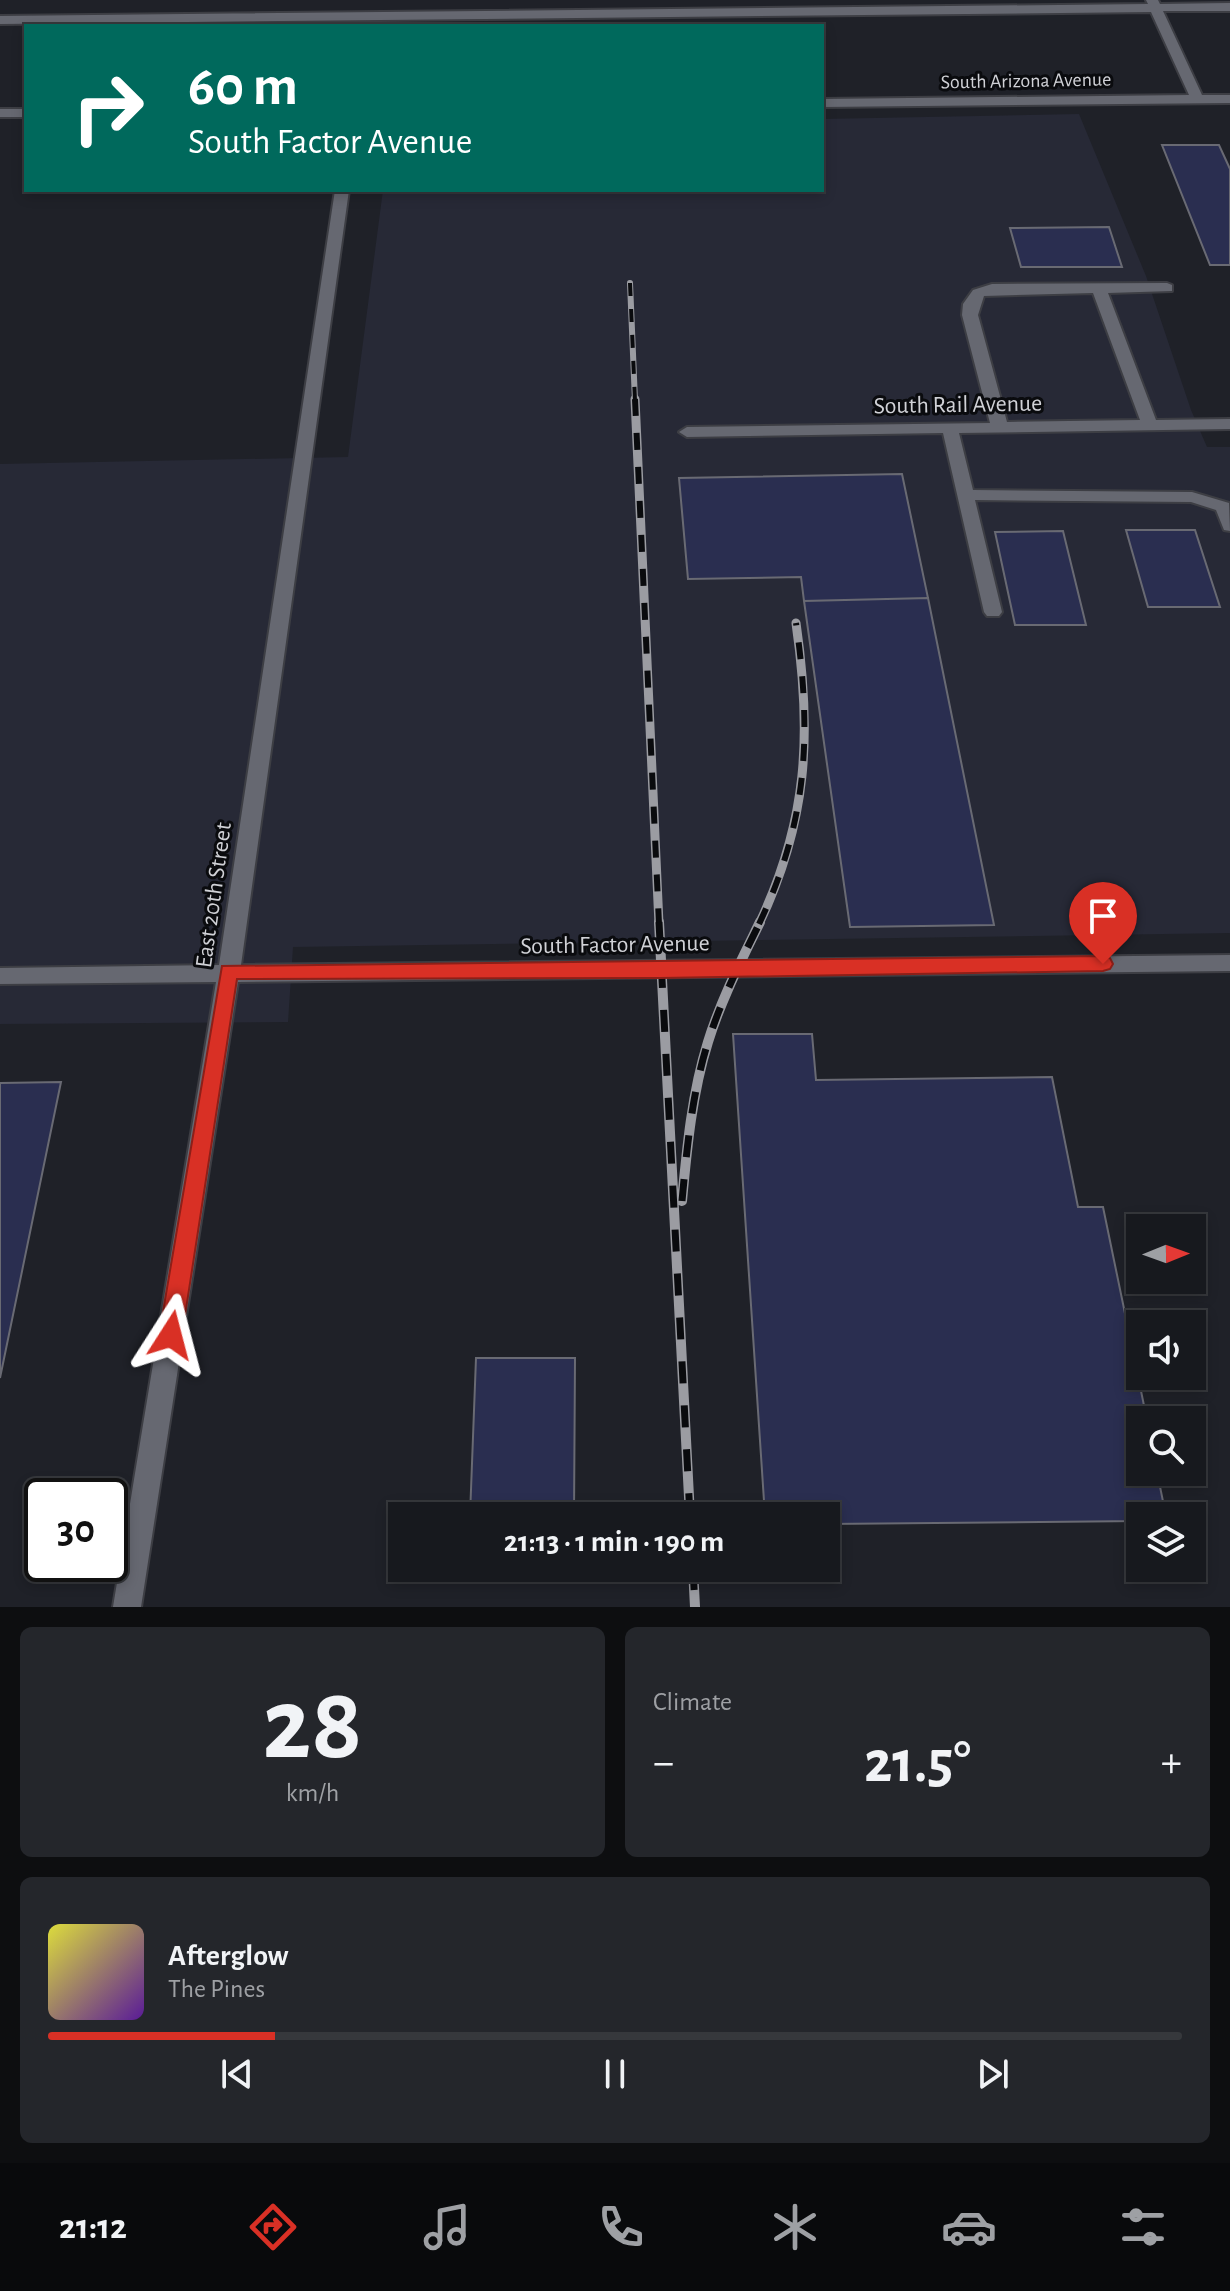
<!DOCTYPE html>
<meta charset="utf-8">
<style>
:root{--surface:#17191e;--page:#24262b;--text:#f1f3f6;--muted:#9ea0a4;--line:#36383c;--accent:#d93025}
body{margin:0;font-family:"Alegreya Sans",sans-serif;background:var(--page);color:var(--text);height:100vh;display:flex;flex-direction:column;font-size:30px;white-space:nowrap}
*{box-sizing:border-box;margin:0}
p{font-size:26px;color:var(--muted)}
.icon{flex:none;width:44px;height:44px;fill:none;stroke:currentColor;stroke-width:2;stroke-linecap:round;stroke-linejoin:round}
.map{position:relative;height:1607px;overflow:hidden}
.side{display:flex;flex-direction:column;gap:20px;padding:20px;background:#0d0e10;flex:1}
.side>*{flex:none}
.guide{position:absolute;left:24px;top:24px;width:800px;height:168px;border-radius:0px;box-shadow:0 4px 12px #0003,0 0 0 2px var(--line);background:#00695c;color:#fff;overflow:hidden}
.needle{width:52px;rotate:89deg}
.tools{position:absolute;left:1126px;top:1214px;display:grid;gap:16px}
.tools a{display:grid;place-items:center;width:80px;height:80px;border-radius:0px;background:var(--surface);box-shadow:0 4px 12px #0003,0 0 0 2px var(--line);font-size:40px}
.speed{position:absolute;left:24px;top:1478px;display:flex;gap:16px;font-size:40px;font-weight:700;text-align:center}
.speed>*{display:grid;place-content:center;width:104px;height:104px;border-radius:50%;background:var(--surface);box-shadow:0 4px 12px #0003,0 0 0 2px var(--line);line-height:1}
.speed .limit{border:4px solid #111;border-radius:12px;background:#fff;color:#111}
.pin{position:absolute;display:grid;place-items:center;width:68px;height:68px;color:#fff;margin:-82px -34px;border-radius:50% 50% 50% 0;rotate:-45deg;box-shadow:0 0 8px #0007}
.pin .icon{rotate:45deg}
.me{position:absolute;width:88px;margin:-44px;rotate:9deg;stroke-linejoin:round;filter:drop-shadow(0 0 6px #0008)}
.turn{display:flex;align-items:center;gap:28px;height:168px;padding:0 32px;font-size:36px}
.turn .icon{width:104px;height:104px;stroke-width:2.5}
.turn b{display:block;font-size:56px;line-height:68px}
.big{font-size:60px;font-weight:700;line-height:1.1}
.side .tile{flex:1;display:flex;flex-direction:column;justify-content:center;gap:12px;min-width:0;padding:0 28px;border-radius:12px;background:var(--page)}
.side .dial{align-items:center;gap:0}
.dial b{font-size:104px;line-height:1}
.song{display:flex;align-items:center;gap:24px}
.cover{width:96px;height:96px;border-radius:12px;background:linear-gradient(135deg,hsl(60 70% 55%),hsl(270 70% 35%))}
.played{height:8px;border-radius:4px;background:linear-gradient(90deg,var(--accent) 20%,var(--line) 20%)}
.keys{display:flex;justify-content:space-around;direction:ltr}
.heat{display:flex;justify-content:space-between;align-items:center;font-size:44px;direction:ltr}
.side .tiles{flex:1;display:grid;gap:20px;grid-template-columns:1fr 1fr}
.tile:last-child{grid-column:span 2}
.trip{position:absolute;left:388px;top:1502px;width:452px;height:80px;border-radius:0px;background:var(--surface);box-shadow:0 4px 12px #0003,0 0 0 2px var(--line);font-weight:700;line-height:80px;text-align:center}
.menu{display:flex;height:128px;justify-content:space-around;align-items:center;background:#090a0c;color:var(--muted)}
.menu .icon{width:56px;height:56px}
.menu .active{color:var(--accent)}
.menu b{font-size:36px;color:var(--text)}
.map>svg:first-child{display:block}
.built{fill:#272936}
.building{fill:#2a2e50;stroke:#696a73;stroke-width:2}
.lines{fill:none;stroke-linecap:round;stroke-linejoin:round}
.minor-casing{stroke:#3d3e44;stroke-width:4}
.minor{fill:#666871;fill-rule:evenodd}
.rail-far2-casing{stroke:#9b9ca2;stroke-width:6}
.rail-far1-casing{stroke:#9b9ca2;stroke-width:9}
.rail-casing{stroke:#9b9ca2;stroke-width:10}
.rail-far2{stroke:#0a0b0e;stroke-width:4;stroke-dasharray:13;stroke-linecap:butt}
.rail-far1{stroke:#0a0b0e;stroke-width:6;stroke-dasharray:17;stroke-linecap:butt}
.rail{stroke:#0a0b0e;stroke-width:7;stroke-dasharray:22;stroke-linecap:butt}
.route{fill:#d93025;stroke:#8d1f18;stroke-width:2}
.labels{text-anchor:middle;stroke-width:6;stroke-linejoin:round;paint-order:stroke}
.far-street-label{font-size:20px;fill:#d0d1d6;stroke:#0a0b0e}
.street-label{font-size:24px;fill:#d0d1d6;stroke:#0a0b0e}
</style>
<div class="map">
<svg width="1230" height="1607" viewBox="0 0 1230 1607">
<rect width="100%" height="100%" fill="#1f2128"/>
<path class="built" d="M 1079,114 L 1146,276 L 1191,410 L 1207,447 L 1230,447 L 1230,933 L 293,947 L 288,1022 L 0,1024 L 0,464 L 348,457 L 383,190 L 822,190 L 822,119 Z"/>
<path class="building" d="M 1162,145 L 1219,145 L 1230,169 L 1230,265 L 1210,265 Z
M 1109,227 L 1122,267 L 1021,267 L 1010,228 Z
M 902,474 L 928,598 L 804,601 L 801,577 L 688,579 L 679,478 Z
M 1126,530 L 1195,530 L 1220,607 L 1148,607 Z
M 1063,531 L 1086,625 L 1015,625 L 995,532 Z
M 928,598 L 994,925 L 850,927 L 804,601 Z
M 733,1034 L 812,1034 L 816,1080 L 1052,1077 L 1078,1207 L 1103,1207 L 1147,1420 L 1140,1420 L 1140,1472 L 1157,1472 L 1166,1516 L 1140,1516 L 1140,1521 L 826,1524 L 826,1516 L 765,1516 Z
M 61,1082 L 0,1378 L 0,1083 Z
M 476,1358 L 575,1358 L 574,1516 L 470,1516 Z
M 468,1568 L 574,1568 L 574,1572 L 468,1573 Z"/>
<g class="lines">
<g class="minor-casing">
<path id="minor" d="M 1146,0 L 1158,0 L 1160,4 L 1230,3 L 1230,11 L 1163,11 L 1202,95 L 1230,95 L 1230,103 L 822,107 L 822,99 L 1189,95 L 1151,12 L 0,24 L 0,16 L 1148,4 Z
M 0,109 L 26,109 L 26,117 L 0,117 Z
M 335,190 L 349,190 L 241,965 L 1230,955 L 1230,971 L 238,982 L 141,1607 L 113,1607 L 216,982 L 0,984 L 0,968 L 219,965 Z
M 1167,283 L 1172,285 L 1172,291 L 1108,293 L 1156,420 L 1230,419 L 1230,429 L 959,433 L 973,490 L 1192,492 L 1229,503 L 1230,531 L 1224,530 L 1216,510 L 1191,502 L 975,500 L 1002,612 L 999,616 L 987,616 L 984,612 L 943,433 L 687,437 L 679,432 L 687,427 L 990,423 L 962,315 L 963,304 L 973,290 L 992,284 ZM 1093,293 L 1140,420 L 1007,422 L 978,315 L 984,296 Z"/>
</g>
<use href="#minor" class="minor"/>
<g class="rail-far2-casing">
<path id="rail-far2" d="M 630,283 L 635,401"/>
</g>
<g class="rail-far1-casing">
<path id="rail-far1" d="M 635,399 L 659,924
M 759,924 C 808,821 812,734 796,623"/>
</g>
<g class="rail-casing">
<path id="rail" d="M 659,922 L 690,1516
M 682,1201 C 687,1147 692,1093 708,1042 C 721,1000 741,961 760,922
M 693,1568 L 695,1607"/>
</g>
<use href="#rail-far2" class="rail-far2"/>
<use href="#rail-far1" class="rail-far1"/>
<use href="#rail" class="rail"/>
</g>
<path class="route" d="M 1103,956 L 1110,958 L 1113,964 L 1110,969 L 1103,971 L 661,978 L 237,979 L 182,1335 L 179,1342 L 171,1345 L 163,1342 L 159,1335 L 222,966 Z"/>
<g class="labels">
<g class="far-street-label">
<text transform="translate(1026 80) rotate(-1)" y="7">South Arizona Avenue</text>
</g>
<g class="street-label">
<text transform="translate(958 404) rotate(-1)" y="8">South Rail Avenue</text>
<text transform="translate(213 895) rotate(-82)" y="8">East 20th Street</text>
<text transform="translate(615 944) rotate(-1)" y="8">South Factor Avenue</text>
</g>
</g>
</svg>
<div class="tools">
<a><svg class="needle" viewBox="-14 -14 28 28"><path d="M0-13l5 13h-10z" fill="#e53935"/><path d="M0 13l5-13h-10z" fill="#9ea0a4"/></svg></a>
<a><svg class="icon" aria-label="sound" viewBox="0 0 24 24"><path d="M4 9h4l5-4v14l-5-4H4zM17 9q2 3 0 6"/></svg></a>
<a><svg class="icon" aria-label="search" viewBox="0 0 24 24"><circle cx="10" cy="10" r="6"/><path d="M15 15l6 6"/></svg></a>
<a><svg class="icon" aria-label="layers" viewBox="0 0 24 24"><path d="M12 4l9 5-9 5-9-5zM3 14l9 5 9-5"/></svg></a>
</div>
<div class="speed"><div class="limit">30</div></div>
<div class="pin" style="left:1103px;top:964px;background:#d93025"><svg class="icon" aria-label="arrive" viewBox="0 0 24 24"><path d="M6 21V4h12l-3 4 3 4H6"/></svg></div>
<svg class="me" style="left:171px;top:1335px" viewBox="-20 -20 40 40"><path d="M0-17L14 15 0 8-14 15z" fill="#d93025" stroke="#fff" stroke-width="4"/></svg>
<div class="trip">21:13 · 1 min · 190 m</div>
<div class="guide">
<div class="turn"><svg class="icon" aria-label="right" viewBox="0 0 24 24"><path d="M7 20v-9h11M14 6l5 5-5 5"/></svg><div><b>60 m</b>South Factor Avenue</div></div>
</div>
</div>
<section class="side">
<div class="tiles">
<div class="tile dial"><b>28</b><p>km/h</p></div>
<div class="tile"><p>Climate</p>
<div class="heat"><a>−</a><b class="big">21.5°</b><a>+</a></div>
</div>
<div class="tile">
<div class="song"><i class="cover"></i><div><b>Afterglow</b><p>The Pines</p></div></div>
<div class="played"></div>
<div class="keys"><svg class="icon" aria-label="previous" viewBox="0 0 24 24"><path d="M18 5L8 12l10 7zM5 5v14"/></svg><svg class="icon" aria-label="pause" viewBox="0 0 24 24"><path d="M8 5v14M16 5v14"/></svg><svg class="icon" aria-label="next" viewBox="0 0 24 24"><path d="M6 5l10 7-10 7zM19 5v14"/></svg></div>
</div>
</div>
</section>
<nav class="menu">
<b>21:12</b>
<svg class="icon active" aria-label="directions" viewBox="0 0 24 24"><path d="M12 3l9 9-9 9-9-9zM9 14v-3h6M13 9l2 2-2 2"/></svg>
<svg class="icon" aria-label="music" viewBox="0 0 24 24"><path d="M9 18V5l10-2v13"/><circle cx="6" cy="18" r="3"/><circle cx="16" cy="16" r="3"/></svg>
<svg class="icon" aria-label="phone" viewBox="0 0 24 24"><path d="M5 4h4l2 5-3 2q2 4 5 5l2-3 5 2v4C11 20 4 13 5 4z"/></svg>
<svg class="icon" aria-label="climate" viewBox="0 0 24 24"><path d="M12 3v18M4 7l16 10M4 17L20 7"/></svg>
<svg class="icon" aria-label="car" viewBox="0 0 24 24"><path d="M5 17H2v-5l4-1 3-4h7l3 4 3 1v5h-3M9 17h6M6 11h13"/><circle cx="7" cy="17" r="2"/><circle cx="17" cy="17" r="2"/></svg>
<svg class="icon" aria-label="filters" viewBox="0 0 24 24"><path d="M4 7h16M4 17h16"/><circle cx="9" cy="7" r="2"/><circle cx="15" cy="17" r="2"/></svg>
</nav>
